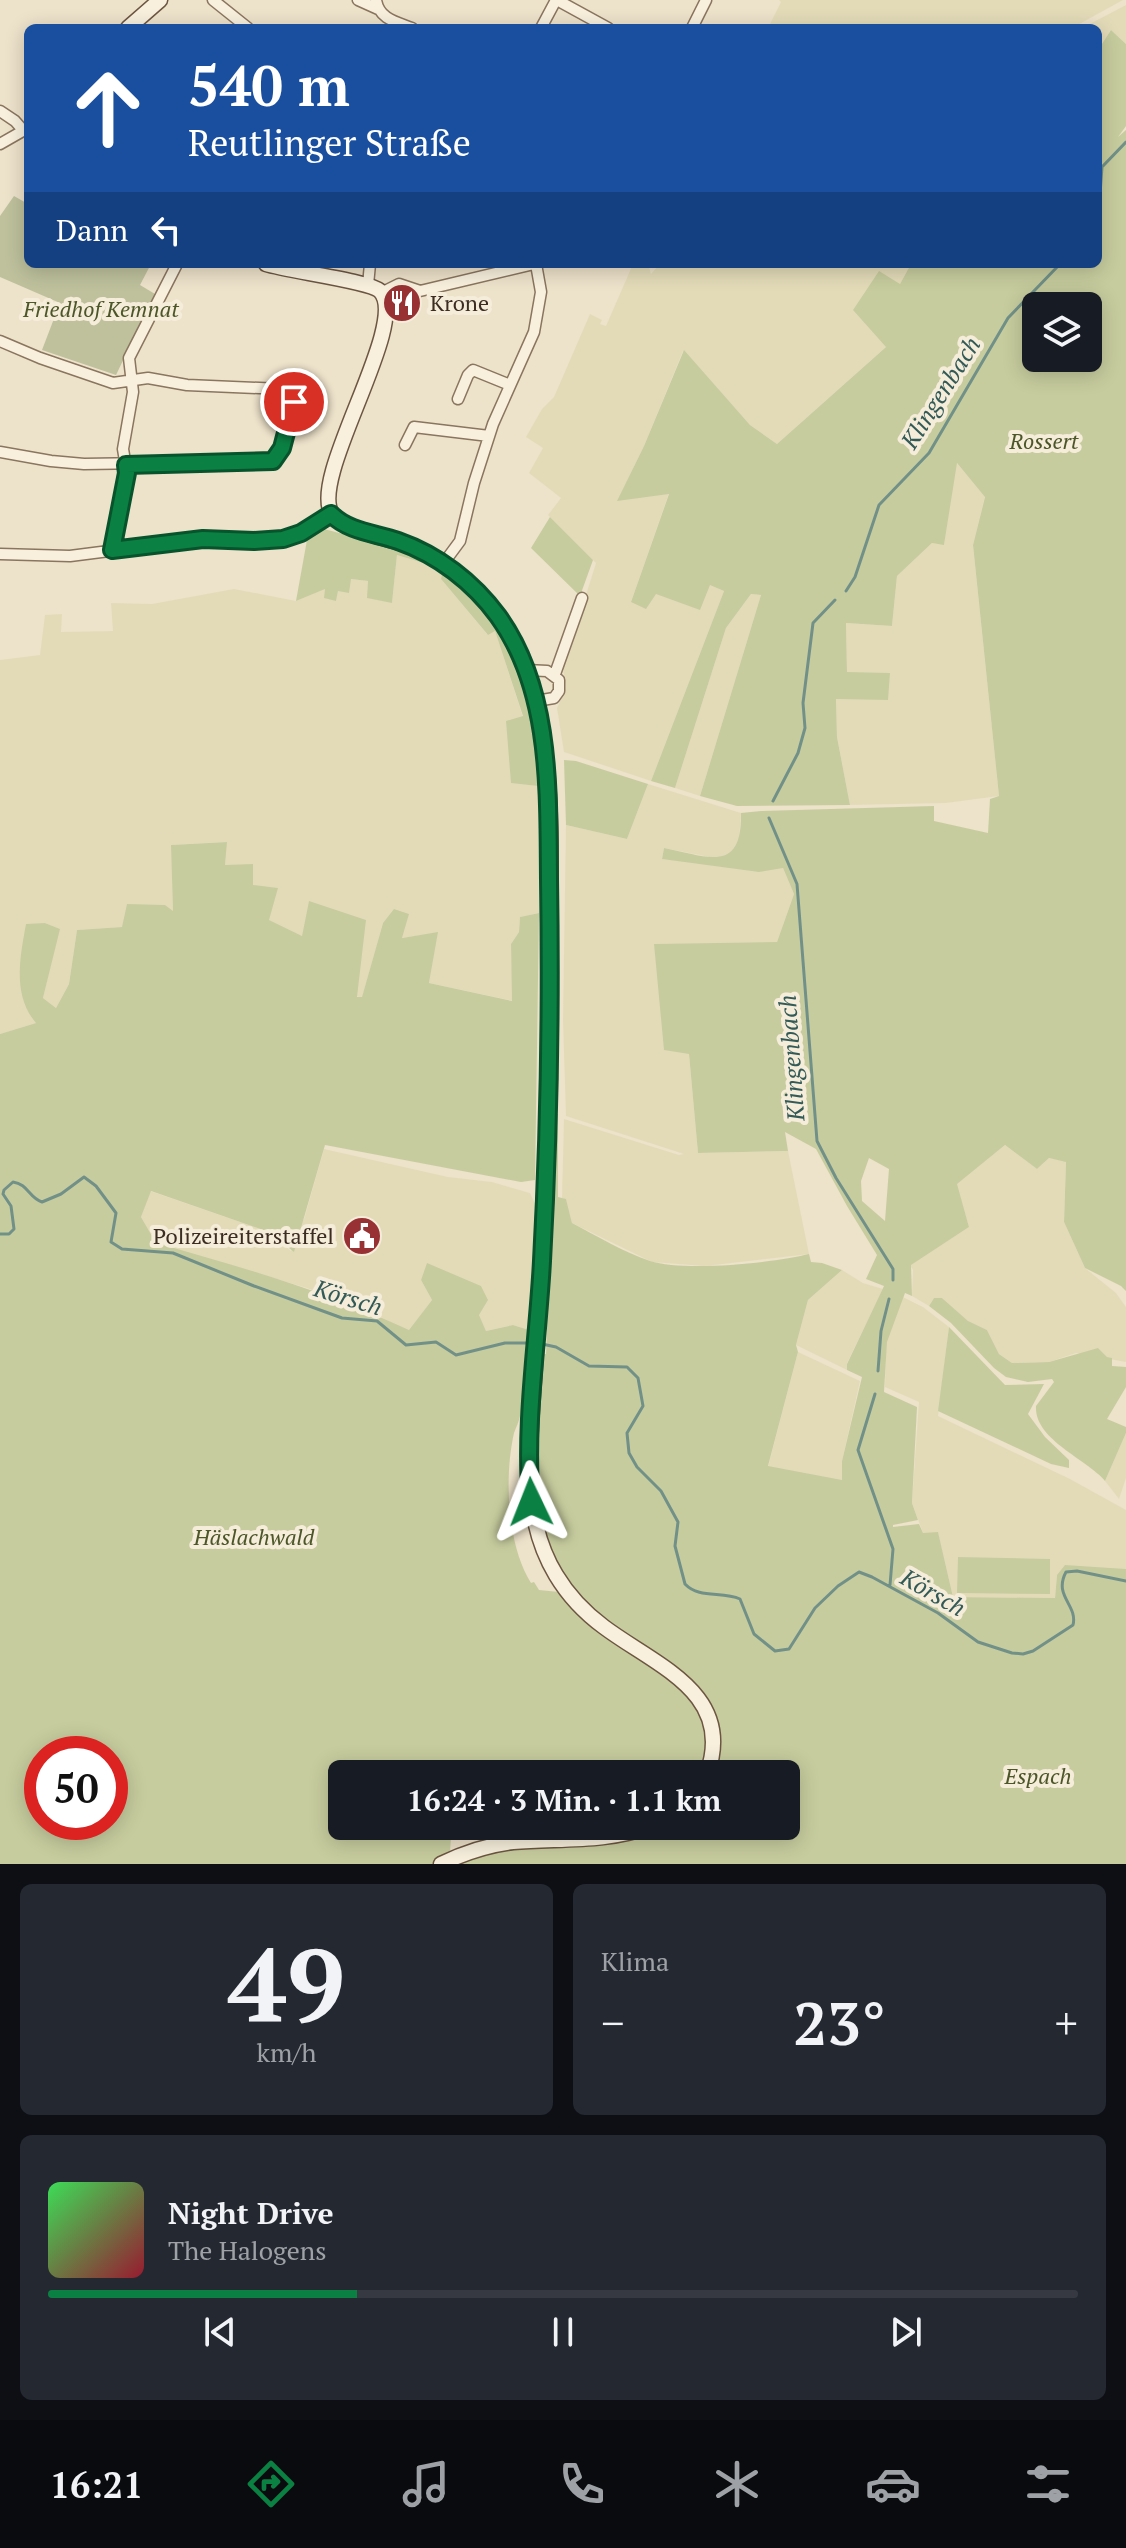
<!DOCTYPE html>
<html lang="de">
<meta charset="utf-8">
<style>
:root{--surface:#171b24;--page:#242831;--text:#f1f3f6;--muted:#9ea1a6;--line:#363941;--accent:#0b8043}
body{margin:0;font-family:"PT Serif",serif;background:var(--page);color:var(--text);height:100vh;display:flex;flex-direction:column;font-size:30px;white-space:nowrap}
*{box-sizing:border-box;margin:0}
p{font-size:26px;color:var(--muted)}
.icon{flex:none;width:44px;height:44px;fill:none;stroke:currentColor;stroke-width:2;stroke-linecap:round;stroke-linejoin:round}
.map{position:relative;height:1864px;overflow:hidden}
.panel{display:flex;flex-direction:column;gap:20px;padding:20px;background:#0d0f14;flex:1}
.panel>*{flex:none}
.top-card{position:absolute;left:24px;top:24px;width:1078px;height:244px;border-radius:12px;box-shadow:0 4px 20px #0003;background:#1a4fa0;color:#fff;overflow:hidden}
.tools{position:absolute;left:1022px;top:292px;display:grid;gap:16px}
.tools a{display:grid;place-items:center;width:80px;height:80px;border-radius:12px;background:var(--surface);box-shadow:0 4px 20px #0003;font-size:40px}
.speed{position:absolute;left:24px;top:1736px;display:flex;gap:16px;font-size:40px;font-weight:700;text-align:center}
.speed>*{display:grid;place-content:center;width:104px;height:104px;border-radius:50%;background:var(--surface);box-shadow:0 4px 20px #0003;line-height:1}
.speed .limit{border:12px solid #d22;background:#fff;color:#111}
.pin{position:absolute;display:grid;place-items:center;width:68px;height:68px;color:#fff;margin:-34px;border:4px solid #fff;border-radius:50%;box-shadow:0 2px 8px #0007}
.me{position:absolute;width:88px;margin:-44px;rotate:358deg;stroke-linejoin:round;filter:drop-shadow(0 0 6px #0008)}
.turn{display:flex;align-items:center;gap:28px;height:168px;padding:0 32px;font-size:36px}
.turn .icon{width:104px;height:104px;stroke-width:2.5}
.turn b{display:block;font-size:56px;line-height:68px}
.then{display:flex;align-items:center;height:76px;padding:0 32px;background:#0003;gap:16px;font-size:30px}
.big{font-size:60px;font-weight:700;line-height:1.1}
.panel .widget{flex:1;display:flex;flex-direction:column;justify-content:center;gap:12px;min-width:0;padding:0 28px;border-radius:12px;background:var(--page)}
.panel .dial{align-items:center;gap:0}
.dial b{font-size:104px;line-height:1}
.song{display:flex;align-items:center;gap:24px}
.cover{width:96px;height:96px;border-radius:12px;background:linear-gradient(135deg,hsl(130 70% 55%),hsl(350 70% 35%))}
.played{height:8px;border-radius:4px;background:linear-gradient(90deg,var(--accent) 30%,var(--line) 30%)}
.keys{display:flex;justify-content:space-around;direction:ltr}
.heat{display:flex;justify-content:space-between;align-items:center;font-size:44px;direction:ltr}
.panel .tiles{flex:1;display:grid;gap:20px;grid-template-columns:1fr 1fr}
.widget:last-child{grid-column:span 2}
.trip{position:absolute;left:328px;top:1760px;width:472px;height:80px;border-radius:12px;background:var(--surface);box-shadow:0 4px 20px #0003;font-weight:700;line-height:80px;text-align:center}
.menu{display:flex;height:128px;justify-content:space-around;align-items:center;background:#090b0e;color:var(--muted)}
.menu .icon{width:56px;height:56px}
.menu .selected{color:var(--accent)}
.menu b{font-size:36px;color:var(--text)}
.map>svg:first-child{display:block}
.farmland{fill:#e3dbb8}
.green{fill:#c7cc9e;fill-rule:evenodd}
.cemetery{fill:#bec19c}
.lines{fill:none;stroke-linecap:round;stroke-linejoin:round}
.stream{stroke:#719188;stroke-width:3}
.street-casing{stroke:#8a755f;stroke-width:13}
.secondary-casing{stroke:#6c5642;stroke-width:17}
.street{stroke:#f8f0dd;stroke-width:10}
.secondary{stroke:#f8f0dd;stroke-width:14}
.route-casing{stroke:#07532c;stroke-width:20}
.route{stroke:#0b8043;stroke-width:14}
.labels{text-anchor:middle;stroke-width:8;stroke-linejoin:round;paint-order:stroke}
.poi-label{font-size:22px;fill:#3b2d22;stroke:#f5ecda;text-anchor:start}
.park-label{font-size:22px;font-style:italic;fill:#4c5729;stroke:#f5ecda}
.water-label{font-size:24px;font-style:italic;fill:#325a57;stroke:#f5ecda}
</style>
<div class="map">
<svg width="1126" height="1864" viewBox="0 0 1126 1864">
<rect width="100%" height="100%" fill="#ede2ca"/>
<path class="farmland" d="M 779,0 L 1123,0 L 1072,28 L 768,28 L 781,2 Z
M 1126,5 L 1126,44 L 1111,30 L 1098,50 L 1098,28 L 1082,28 Z
M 633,264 L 648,264 L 651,274 L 660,264 L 911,264 L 900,284 L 887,346 L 777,444 L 750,425 L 683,351 L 644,446 L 618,500 L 669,493 L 631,602 L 655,594 L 710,584 L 724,591 L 651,781 L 564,752 L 557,708 L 566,688 L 563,669 L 596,563 L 548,515 L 561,498 L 529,473 L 543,448 L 526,437 L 542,409 L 554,397 L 590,314 L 602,320 L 600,324 L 606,326 Z
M 956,462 L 985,496 L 973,545 L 999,796 L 946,803 L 850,805 L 837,737 L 836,699 L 888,699 L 847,672 L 846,623 L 892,626 L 897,576 L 932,543 L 944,544 Z
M 397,555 L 443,569 L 441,579 L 487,634 L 495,631 L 523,717 L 511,782 L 538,786 L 539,913 L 520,917 L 519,932 L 511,944 L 513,1001 L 429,983 L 437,933 L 401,938 L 383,923 L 362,998 L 356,996 L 303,937 L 268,920 L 253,885 L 225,865 L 226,842 L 172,845 L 173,911 L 122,927 L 77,930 L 69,984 L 56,1008 L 43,998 L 59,929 L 45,923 L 36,1023 L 0,1034 L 0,660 L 40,655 L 45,615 L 62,614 L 61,632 L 113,631 L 111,603 L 152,604 L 234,589 L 296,601 L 326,588 L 336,600 L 338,590 L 351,579 L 369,581 L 392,603 Z
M 751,594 L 761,595 L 700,796 L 675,788 L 726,628 Z
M 648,784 L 741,813 L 739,840 L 733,852 L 720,859 L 664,848 L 662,859 L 783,868 L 794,894 L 777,942 L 689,1054 L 698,1153 L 788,1151 L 809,1254 L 705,1266 L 652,1262 L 572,1223 L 566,1200 L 562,1198 L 564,1119 L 679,1155 L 684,1154 L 566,1116 L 563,1020 L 566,825 L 627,839 Z
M 1005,1145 L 1037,1169 L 1049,1158 L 1066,1161 L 1064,1222 L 1085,1268 L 1116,1293 L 1126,1307 L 1126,1362 L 1076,1353 L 1049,1362 L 1012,1363 L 999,1354 L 987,1330 L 968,1322 L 942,1298 L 934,1298 L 929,1306 L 912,1296 L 913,1270 L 910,1265 L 969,1227 L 956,1184 Z
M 324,1149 L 448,1177 L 492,1182 L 530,1193 L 537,1208 L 529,1330 L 513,1325 L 486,1331 L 478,1315 L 428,1264 L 421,1280 L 432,1300 L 409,1331 L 368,1311 L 307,1288 L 155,1243 L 141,1217 L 150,1191 L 269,1232 L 291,1251 L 305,1216 Z
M 842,1270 L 863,1283 L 883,1289 L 847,1363 L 847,1370 L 796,1345 L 808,1300 Z
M 903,1297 L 923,1307 L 949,1327 L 938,1416 L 1070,1479 L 1126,1510 L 1126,1569 L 1057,1575 L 1055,1598 L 953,1597 L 938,1533 L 923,1533 L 912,1503 L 919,1402 L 885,1387 L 886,1342 Z
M 798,1352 L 860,1381 L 842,1461 L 842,1481 L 768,1467 Z
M 1126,1433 L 1126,1478 L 1119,1499 L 1105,1481 Z"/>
<path class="green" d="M 1111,30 L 1126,44 L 1126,126 L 1118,137 L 1126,130 L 1126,1291 L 1121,1286 L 1085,1268 L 1064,1222 L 1066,1162 L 1049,1158 L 1037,1169 L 1005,1145 L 957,1184 L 969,1227 L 911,1265 L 912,1296 L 905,1293 L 887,1342 L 884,1392 L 917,1407 L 912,1503 L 918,1520 L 893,1525 L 893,1527 L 919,1524 L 923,1533 L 938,1532 L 953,1597 L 1055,1598 L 1057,1575 L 1065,1565 L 1126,1569 L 1126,1864 L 451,1864 L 492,1850 L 643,1834 L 662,1826 L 786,1826 L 786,1774 L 712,1774 C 710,1756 707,1703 699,1690 C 689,1673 666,1663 651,1653 C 615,1629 579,1604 557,1566 C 523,1507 537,1421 541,1355 L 546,1354 L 547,1330 L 543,1329 L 548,1244 C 553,1230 553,1221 550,1207 L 553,1114 L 558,1114 L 558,1197 L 566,1199 L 572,1223 C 597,1236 623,1252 650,1261 C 685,1272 772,1263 809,1254 L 811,1262 L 822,1263 L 842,1270 L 808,1300 L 796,1345 L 798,1352 L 768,1466 L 842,1480 L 842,1461 L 862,1377 L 847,1370 L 847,1364 L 884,1286 L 866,1279 L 877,1255 L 847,1206 L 816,1149 L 785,1132 L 788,1151 L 698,1153 L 689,1054 L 664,1050 L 654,944 L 777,942 L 794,894 L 783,868 L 759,872 L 662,859 L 664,848 C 707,856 742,875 741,813 L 761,811 L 934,806 L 934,821 L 988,833 L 990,799 L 999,796 L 973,545 L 985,497 L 957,463 L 944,545 L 932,543 L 897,576 L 892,626 L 846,623 L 847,672 L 890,673 L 888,700 L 836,699 L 837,737 L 850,805 L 737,806 L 700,796 L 761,595 L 751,594 L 726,628 L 675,788 L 651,781 L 724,591 L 710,585 L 700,610 L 656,594 L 646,609 L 631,602 L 669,494 L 617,501 L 644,446 L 684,350 L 750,425 L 777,444 L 886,347 L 853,310 L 879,271 L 900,284 L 911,264 L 1098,264 L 1098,50 ZM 1036,306 L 1088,306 L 1088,358 L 1036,358 ZM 869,1158 L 889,1169 L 885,1221 L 862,1201 L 861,1181 Z
M 550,517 L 593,560 L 580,596 L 531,548 Z
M 324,529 L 392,547 L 443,569 L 482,607 L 501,631 L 517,664 L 533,719 L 538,786 L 511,783 L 506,721 L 523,716 L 495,631 L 488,635 L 441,579 L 443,569 L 397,555 L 392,603 L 367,598 L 368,581 L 351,579 L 349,593 L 338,591 L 336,601 L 324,598 L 325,589 L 296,601 L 307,540 L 314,532 Z
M 564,760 L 576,761 L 648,784 L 627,839 L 566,825 Z
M 227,842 L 225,865 L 253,864 L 253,885 L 278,888 L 269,920 L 302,936 L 309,901 L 366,920 L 357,997 L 362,997 L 383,923 L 394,909 L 409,914 L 402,938 L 438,932 L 429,983 L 512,1001 L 511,944 L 519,932 L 520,917 L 539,913 L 535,1180 L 521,1182 L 325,1145 L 294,1252 L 269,1232 L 151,1191 L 141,1217 L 156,1243 C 242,1267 328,1292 409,1330 L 432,1300 L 421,1280 L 427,1263 L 481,1286 L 488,1300 L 479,1315 L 486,1331 L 513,1325 L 529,1330 C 528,1359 526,1388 520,1416 C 519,1422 516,1427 514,1433 C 504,1477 507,1545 531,1583 L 534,1582 L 539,1590 L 559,1592 C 597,1625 679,1671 701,1713 C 711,1732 705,1754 701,1774 L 342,1774 L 342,1826 L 636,1826 L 611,1832 L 504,1839 L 451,1838 L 450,1852 L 432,1864 L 0,1864 L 0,1034 L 36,1023 C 12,995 20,957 26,924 L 45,923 L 60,929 L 43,998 L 56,1008 L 69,984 L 77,930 L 122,927 L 127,904 L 165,905 L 173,911 L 171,845 ZM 42,1754 L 110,1754 L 110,1822 L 42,1822 Z
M 934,1298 L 942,1298 L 968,1321 L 987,1330 L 999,1354 L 1012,1363 L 1049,1362 L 1098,1348 L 1107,1357 L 1112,1358 L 1112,1366 L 1126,1367 L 1126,1387 L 1107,1419 L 1126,1427 L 1126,1433 L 1105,1481 C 1087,1459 1034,1440 1036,1406 L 1054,1382 L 1052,1379 L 1028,1382 L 1006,1377 L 994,1368 L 951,1323 L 929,1306 Z
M 949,1327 L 1005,1385 L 1044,1384 L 1028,1414 L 1045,1437 L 1069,1460 L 1069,1468 L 1051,1464 L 938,1411 Z
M 958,1557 L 1050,1559 L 1050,1594 L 957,1593 Z"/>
<path class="cemetery" d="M 14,196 L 28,204 L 28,264 L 151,264 L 140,285 L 155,294 L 116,375 L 42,350 L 60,303 L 0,277 L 0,216 Z"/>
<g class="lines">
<path class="stream" d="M 1098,221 L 1102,167 L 1126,142
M 846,591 L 855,577 L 879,505 L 929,453 L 1008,318 L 1060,264
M 773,801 L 798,753 L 805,728 L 803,703 L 813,623 L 835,600
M 769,818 L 797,884 L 817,1141 L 836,1178 L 893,1269 L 893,1280
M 0,1234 L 9,1234 L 14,1229 L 11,1206 L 3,1194 L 4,1190 L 13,1182 C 28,1184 29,1198 42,1202 L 61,1194 L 84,1177 L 96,1186 L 116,1213 L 111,1242 L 122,1249 L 173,1253 L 254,1286 L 342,1318 L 377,1321 L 406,1345 L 436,1342 L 456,1355 L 505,1343 L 531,1343
M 542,1344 L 556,1347 L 589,1366 L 627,1367 L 638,1378 L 643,1406 L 627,1433 L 629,1453 L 637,1467 L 661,1491 L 678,1522 L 675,1546 L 685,1584 C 699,1599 722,1591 740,1599 L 754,1634 L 775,1651 L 789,1649 L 815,1608 L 838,1586 L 859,1572 L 872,1577 L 938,1613 L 978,1642 L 1012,1653 L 1023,1654 L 1033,1651 L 1073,1625 C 1078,1605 1053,1596 1066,1572 L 1077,1571 L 1126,1581
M 878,1371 L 881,1331 L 889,1299
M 875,1394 L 858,1450 L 893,1549 L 890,1585"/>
<g class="street-casing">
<path id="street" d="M 213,0 L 248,28
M 358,0 L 378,9
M 376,0 C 379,19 396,22 412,28
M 557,0 L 608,28
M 541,28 L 556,0
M 692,28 L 706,0
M 0,111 L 15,121 L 22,129
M 0,144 L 28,128
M 368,285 L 370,264
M 381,293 L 399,284 L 420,291 L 534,264
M 0,341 L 40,358 L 113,383 L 148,378 L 187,385 L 281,389 L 290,392 L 294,400 L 282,448 L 273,461 L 84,464 L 51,461 L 0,452
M 458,399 L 468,375 L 473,370 L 510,385
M 405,445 L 414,427 L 489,436
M 112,550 L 127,473 L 123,449 L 133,392 L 129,358 L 177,264
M 0,554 L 70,556 L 203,539 L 283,539 L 301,533 L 331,514
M 443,564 L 460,541 L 474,483 L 493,424 L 534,332 L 541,292 L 536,264
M 526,670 L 547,671 L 559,680 L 559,691 L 554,698 L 536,701
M 555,674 L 582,598"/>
</g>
<g class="secondary-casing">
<path id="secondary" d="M 128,28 L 160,0
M 266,264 C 288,271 370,281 380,291 C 411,323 308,477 332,514 C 344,533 394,538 414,548 C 450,564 481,590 502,623 C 561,714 549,844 550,949 C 550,1102 543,1255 532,1408 C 528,1465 525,1524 556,1575 C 568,1595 585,1613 604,1627 C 656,1666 736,1693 707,1774
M 441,1864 C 464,1853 488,1845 513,1842 C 560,1838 606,1843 651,1826"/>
</g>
<use href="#street" class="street"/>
<use href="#secondary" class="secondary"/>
</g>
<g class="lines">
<g class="route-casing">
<path id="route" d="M 294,402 L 282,448 L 273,461 L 126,465 L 127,473 L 112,550 L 203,539 L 254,541 L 283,539 L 301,533 L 331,514 C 349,532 375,533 398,541 C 438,555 473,582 498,616 C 552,691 548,791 549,879 C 551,1006 549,1134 542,1261 C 538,1340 524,1423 531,1502"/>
</g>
<use href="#route" class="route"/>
</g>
<defs>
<g id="restaurant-disc" transform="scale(2)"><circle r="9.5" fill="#973134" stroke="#f5ecda"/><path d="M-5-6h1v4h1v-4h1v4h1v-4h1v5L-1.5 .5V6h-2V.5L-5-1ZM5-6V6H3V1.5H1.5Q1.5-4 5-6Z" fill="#fff"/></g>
<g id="civic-disc" transform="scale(2)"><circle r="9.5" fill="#973134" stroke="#f5ecda"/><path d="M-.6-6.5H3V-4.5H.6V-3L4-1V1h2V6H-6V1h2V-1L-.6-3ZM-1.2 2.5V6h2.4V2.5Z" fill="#fff"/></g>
</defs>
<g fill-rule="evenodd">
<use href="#restaurant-disc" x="402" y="303"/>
<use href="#civic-disc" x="362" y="1236"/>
</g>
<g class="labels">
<g class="poi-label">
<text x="430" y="311">Krone</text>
<text x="334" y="1244" text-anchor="end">Polizeireiterstaffel</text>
</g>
<g class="park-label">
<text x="101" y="317">Friedhof Kemnat</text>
<text x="1044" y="449">Rossert</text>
<text x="254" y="1545">Häslachwald</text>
<text x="1038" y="1784">Espach</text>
</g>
<g class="water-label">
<text transform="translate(941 393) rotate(-58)" y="8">Klingenbach</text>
<text transform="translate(792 1058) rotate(-94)" y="8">Klingenbach</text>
<text transform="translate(348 1298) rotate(17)" y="8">Körsch</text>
<text transform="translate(933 1593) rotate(30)" y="8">Körsch</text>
</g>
</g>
</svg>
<div class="tools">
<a><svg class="icon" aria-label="layers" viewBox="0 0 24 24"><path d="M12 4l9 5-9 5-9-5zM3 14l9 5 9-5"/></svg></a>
</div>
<div class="speed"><div class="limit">50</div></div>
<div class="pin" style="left:294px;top:402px;background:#d93025"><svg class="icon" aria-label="arrive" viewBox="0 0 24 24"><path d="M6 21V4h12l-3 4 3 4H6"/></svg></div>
<svg class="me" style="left:531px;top:1502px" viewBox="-20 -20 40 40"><path d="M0-17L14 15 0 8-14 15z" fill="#0b8043" stroke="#fff" stroke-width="4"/></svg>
<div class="trip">16:24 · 3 Min. · 1.1 km</div>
<div class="top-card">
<div class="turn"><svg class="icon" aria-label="ahead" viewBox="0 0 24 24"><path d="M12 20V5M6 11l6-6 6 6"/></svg><div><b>540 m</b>Reutlinger Straße</div></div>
<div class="then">Dann<svg class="icon" aria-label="left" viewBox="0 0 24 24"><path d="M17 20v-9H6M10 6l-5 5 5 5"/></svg></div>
</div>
</div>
<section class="panel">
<div class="tiles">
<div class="widget dial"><b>49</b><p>km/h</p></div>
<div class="widget"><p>Klima</p>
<div class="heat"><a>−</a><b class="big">23°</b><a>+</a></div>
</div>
<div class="widget">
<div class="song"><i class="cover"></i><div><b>Night Drive</b><p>The Halogens</p></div></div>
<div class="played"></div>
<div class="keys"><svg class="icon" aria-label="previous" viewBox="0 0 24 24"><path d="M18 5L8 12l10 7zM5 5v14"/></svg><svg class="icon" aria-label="pause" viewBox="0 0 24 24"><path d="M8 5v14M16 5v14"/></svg><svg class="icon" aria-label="next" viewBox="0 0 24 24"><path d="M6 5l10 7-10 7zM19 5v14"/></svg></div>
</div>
</div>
</section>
<nav class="menu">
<b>16:21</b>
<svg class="icon selected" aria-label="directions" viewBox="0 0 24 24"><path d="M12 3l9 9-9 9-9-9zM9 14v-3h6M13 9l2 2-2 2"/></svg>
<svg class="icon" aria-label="music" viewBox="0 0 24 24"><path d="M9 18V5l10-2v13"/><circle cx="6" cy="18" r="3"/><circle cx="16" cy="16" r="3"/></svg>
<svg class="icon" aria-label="phone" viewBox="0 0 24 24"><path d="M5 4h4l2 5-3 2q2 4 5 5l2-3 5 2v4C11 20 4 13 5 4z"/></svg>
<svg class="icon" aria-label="climate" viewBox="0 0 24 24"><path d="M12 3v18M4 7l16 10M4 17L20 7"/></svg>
<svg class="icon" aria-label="car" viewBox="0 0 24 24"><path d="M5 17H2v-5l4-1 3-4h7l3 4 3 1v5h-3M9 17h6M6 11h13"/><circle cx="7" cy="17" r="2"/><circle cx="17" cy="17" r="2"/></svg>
<svg class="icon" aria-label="filters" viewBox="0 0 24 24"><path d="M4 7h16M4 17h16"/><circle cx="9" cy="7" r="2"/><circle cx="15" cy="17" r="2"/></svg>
</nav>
